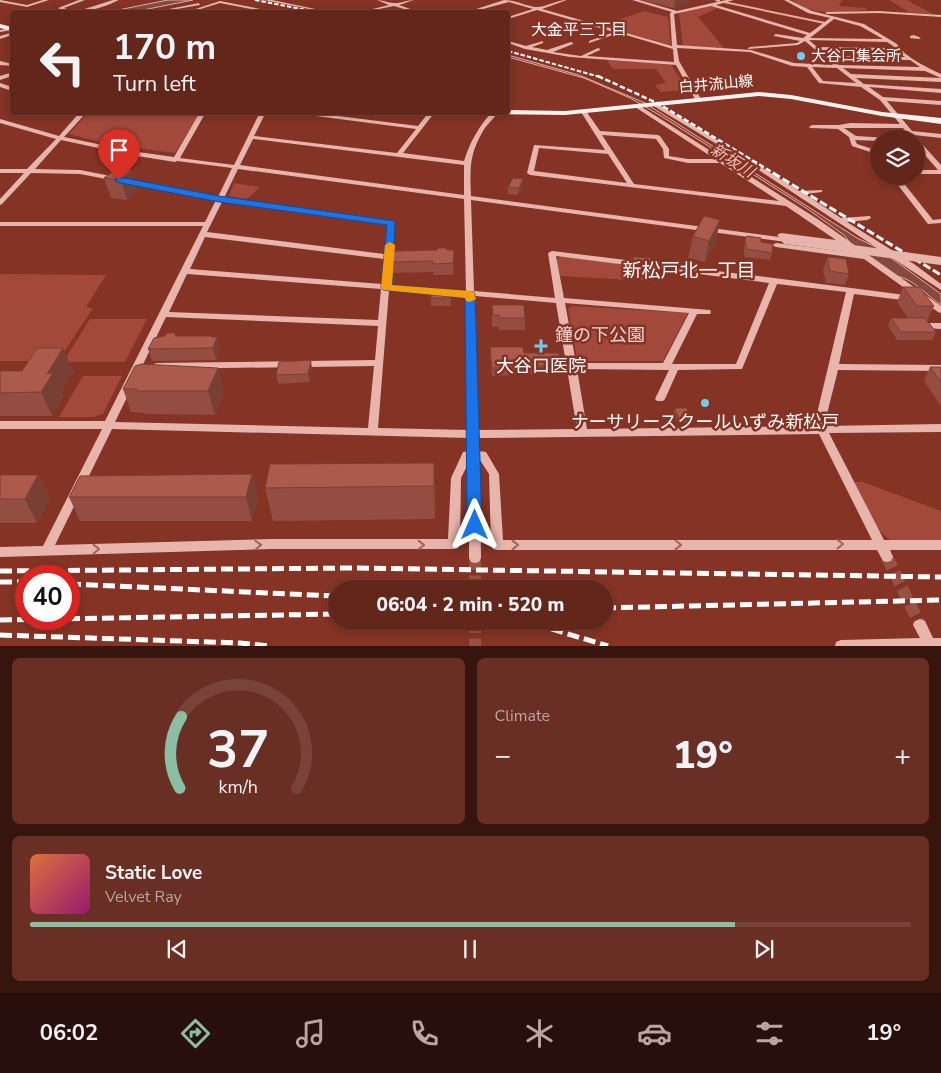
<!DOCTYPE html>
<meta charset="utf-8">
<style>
:root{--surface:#63261b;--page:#692e24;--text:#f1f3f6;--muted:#bba5a3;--line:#77433a;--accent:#8abfa5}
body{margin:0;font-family:"Nunito Sans","Noto Sans JP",sans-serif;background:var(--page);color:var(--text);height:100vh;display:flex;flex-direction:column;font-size:19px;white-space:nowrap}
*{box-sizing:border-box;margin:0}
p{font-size:16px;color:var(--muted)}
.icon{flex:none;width:28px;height:28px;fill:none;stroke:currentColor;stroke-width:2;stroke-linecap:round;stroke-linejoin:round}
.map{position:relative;height:646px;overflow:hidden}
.details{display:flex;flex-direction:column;gap:12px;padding:12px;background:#36150f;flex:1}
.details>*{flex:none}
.guide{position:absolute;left:10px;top:10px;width:500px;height:105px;border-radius:5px;box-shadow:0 2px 8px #0003,0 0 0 1px var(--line);background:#63261b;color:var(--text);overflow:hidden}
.fabs{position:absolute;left:870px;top:130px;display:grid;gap:10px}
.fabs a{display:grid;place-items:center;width:55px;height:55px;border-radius:50%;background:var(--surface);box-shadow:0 2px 8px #0003,0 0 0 1px var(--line);font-size:25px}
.speed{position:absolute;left:15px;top:565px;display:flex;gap:10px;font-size:25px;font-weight:700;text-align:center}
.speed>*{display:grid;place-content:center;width:65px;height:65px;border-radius:50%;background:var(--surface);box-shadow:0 2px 8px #0003,0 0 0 1px var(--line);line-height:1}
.speed .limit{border:8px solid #d22;background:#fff;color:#111}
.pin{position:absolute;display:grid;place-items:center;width:42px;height:42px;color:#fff;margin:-51px -21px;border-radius:50% 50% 50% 0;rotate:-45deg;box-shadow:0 0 5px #0007}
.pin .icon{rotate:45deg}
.me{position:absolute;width:55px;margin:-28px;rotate:0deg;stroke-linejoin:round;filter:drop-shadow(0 0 4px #0008)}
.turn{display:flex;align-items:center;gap:18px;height:105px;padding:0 20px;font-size:22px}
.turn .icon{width:65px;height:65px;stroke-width:2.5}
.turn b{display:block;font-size:35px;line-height:42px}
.big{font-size:38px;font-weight:800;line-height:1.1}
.details .card{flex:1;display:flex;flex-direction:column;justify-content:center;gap:8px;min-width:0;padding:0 18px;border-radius:8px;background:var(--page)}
.details .dial{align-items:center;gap:0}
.dial svg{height:130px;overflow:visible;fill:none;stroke:var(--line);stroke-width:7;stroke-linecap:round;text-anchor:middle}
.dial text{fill:var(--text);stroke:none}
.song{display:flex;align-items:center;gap:15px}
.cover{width:60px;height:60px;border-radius:8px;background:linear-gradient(135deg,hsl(20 70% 55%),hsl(320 70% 35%))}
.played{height:5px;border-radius:2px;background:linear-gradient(90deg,var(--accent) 80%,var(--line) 80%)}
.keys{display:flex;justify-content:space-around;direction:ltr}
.heat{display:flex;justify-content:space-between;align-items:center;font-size:28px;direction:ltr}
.details .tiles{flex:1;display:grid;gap:12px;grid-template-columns:1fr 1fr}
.card:last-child{grid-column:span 2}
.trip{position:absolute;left:328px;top:580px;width:285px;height:50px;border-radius:25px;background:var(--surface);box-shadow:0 2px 8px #0003,0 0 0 1px var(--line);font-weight:800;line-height:50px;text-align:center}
.tab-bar{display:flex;height:80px;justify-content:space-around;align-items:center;background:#280f0b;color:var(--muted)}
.tab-bar .icon{width:35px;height:35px}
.tab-bar .current{color:var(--accent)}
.tab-bar b{font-size:22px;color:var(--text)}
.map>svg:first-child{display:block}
.green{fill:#a3493b}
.water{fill:#854a3f;stroke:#e9aaa1}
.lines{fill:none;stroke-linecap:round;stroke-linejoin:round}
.stream{stroke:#e9aaa1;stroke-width:2}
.minor-tunnel{stroke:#965245;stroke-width:12;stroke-dasharray:12 5.5;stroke-linecap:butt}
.minor{fill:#e8b5ad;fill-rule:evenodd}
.major{fill:#fef2ef;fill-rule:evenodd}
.rail-far3{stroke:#fff;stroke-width:2;stroke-dasharray:4.5 2;stroke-linecap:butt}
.rail-far2{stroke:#fff;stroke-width:2.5;stroke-dasharray:5.5 2.5;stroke-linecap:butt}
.rail-far1{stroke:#fff;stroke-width:3;stroke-dasharray:8 3;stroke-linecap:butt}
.rail{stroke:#fff;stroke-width:5;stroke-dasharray:12 5;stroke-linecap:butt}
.minor-bridge{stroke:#e8b5ad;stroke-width:8}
.wall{fill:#944d41}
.shaded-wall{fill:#783f35}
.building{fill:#ac5a4c;stroke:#783f35}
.oneway{stroke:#a76054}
.route{fill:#1a73e8;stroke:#114b97}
.slow{fill:#f59e0b}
.poi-dot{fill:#71cbf2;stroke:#843324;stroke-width:2}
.labels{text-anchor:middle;stroke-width:5;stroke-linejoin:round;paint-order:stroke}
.far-poi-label{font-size:15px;fill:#fff;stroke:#843324;text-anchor:start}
.far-street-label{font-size:15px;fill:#fff;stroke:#843324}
.far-neighbourhood-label{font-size:16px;fill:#fff;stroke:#843324}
.far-water-label{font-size:16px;font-style:italic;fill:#efc0b9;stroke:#843324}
.park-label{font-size:18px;fill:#f6d6d1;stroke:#843324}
.poi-label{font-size:18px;fill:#fff;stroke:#843324}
.neighbourhood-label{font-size:19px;fill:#fff;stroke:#843324}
</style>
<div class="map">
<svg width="941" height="646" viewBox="0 0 941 646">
<rect width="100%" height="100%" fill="#843324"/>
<path class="green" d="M 792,0 L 842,0 L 839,6 L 865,8 L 867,10 C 840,12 814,17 792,0 Z
M 889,0 L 907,0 L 933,14 L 910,13 Z
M 708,6 L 718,8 L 698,17 L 724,48 L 683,46 L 679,13 Z
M 644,11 L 668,17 L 671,45 L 599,26 Z
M 607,60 L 671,65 L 688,90 L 661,92 L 655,85 L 666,83 L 656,69 L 613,69 Z
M 88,113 L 200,113 L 175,153 L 113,145 L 69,134 Z
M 234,183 L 260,187 L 247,199 L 229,196 Z
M 565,256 L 630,265 L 631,280 L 560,276 L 557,261 L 558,258 Z
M 0,274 L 106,275 L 86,307 L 93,308 L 58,361 L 0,361 Z
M 573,306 L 688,313 L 663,361 L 583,361 L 577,358 L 568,308 Z
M 90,319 L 147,319 L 125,362 L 63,362 Z
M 83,376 L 122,376 L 103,414 L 93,417 L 59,417 Z
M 854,482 L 863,482 L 941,511 L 941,540 L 891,540 C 872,530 864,501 854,482 Z"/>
<path class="water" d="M 168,0 L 193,0 L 133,12 L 108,12 Z
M 508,55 L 579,75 L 645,103 L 857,238 L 876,247 L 941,294 L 941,305 C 926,295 915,280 897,276 L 851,244 L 844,235 L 806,208 L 661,116 L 630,98 L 584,78 L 508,57 Z"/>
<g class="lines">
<path class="stream" d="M 716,0 L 719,1
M 724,2 L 825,23"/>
<path class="minor-tunnel" d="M 887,557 L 920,625
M 475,558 L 475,589
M 475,621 L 475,646"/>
<path class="minor" d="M 0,0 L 27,5 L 43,0 L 49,0 L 27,7 L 0,2 Z
M 79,0 L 85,0 L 64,8 L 75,12 L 113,0 L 119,0 C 103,8 75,17 58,8 Z
M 264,0 L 272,0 L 330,12 L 324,12 Z
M 377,0 C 383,0 388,3 393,3 C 400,4 407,0 414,0 L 399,5 L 419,12 L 414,12 L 394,6 L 364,12 L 364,11 L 389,5 Z
M 504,0 C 515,0 523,5 535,7 C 545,8 556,0 567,0 L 542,9 L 672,46 L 670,13 L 672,12 L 632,0 L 639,0 L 677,11 L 726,0 L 734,0 L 716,5 L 810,33 L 830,18 L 808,13 L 784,0 L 789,0 L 812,11 L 864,24 L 897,44 C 903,56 928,68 941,74 L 941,78 L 925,71 L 843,68 L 851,74 L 941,78 L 941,82 L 856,78 L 864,84 L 941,89 L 941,93 L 869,87 L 883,97 L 941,101 L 941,105 L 887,101 L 912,131 L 941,134 L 941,138 L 914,135 L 941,165 L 941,174 L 916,174 L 916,170 L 938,170 L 916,145 L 916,139 L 911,139 L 903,128 L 844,128 L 856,136 L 889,138 L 890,139 L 879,139 L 879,141 L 855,140 L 857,144 L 879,151 L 879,155 L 852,146 L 849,137 L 838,129 L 810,128 L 809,127 L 812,125 L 839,125 L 850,123 L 900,124 L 880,100 L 861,87 L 819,83 L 807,67 L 792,66 L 750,52 L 677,48 L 679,61 L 701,99 L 698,101 L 695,99 L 676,65 L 570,57 L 525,49 L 508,43 L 508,41 L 526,46 L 543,41 L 543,43 L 532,47 L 547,50 L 571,42 L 573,43 L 573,44 L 553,52 L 581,56 L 598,48 L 600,49 L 600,50 L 587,56 L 674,62 L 673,49 L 619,33 L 589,43 L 589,41 L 614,32 L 537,10 L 508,19 L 508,17 L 533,9 L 509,2 L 472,12 L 467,12 ZM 711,6 L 807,35 L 803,38 L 776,34 L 774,35 L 774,36 L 800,41 L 797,43 L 750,47 L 748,48 L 748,49 L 798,45 L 805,41 L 833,65 L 794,63 L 751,50 L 677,45 L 674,14 ZM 834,19 L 860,26 L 883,39 L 810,38 ZM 809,40 L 887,42 L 893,46 L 894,48 L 817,47 ZM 821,50 L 896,51 L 905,57 L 828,56 ZM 832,59 L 910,60 L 920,67 L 839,65 ZM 812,67 L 837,68 L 856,83 L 823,81 Z
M 220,1 L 271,11 L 273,12 L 267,12 L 220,3 L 191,12 L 186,12 Z
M 199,3 L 200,5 L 160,12 L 154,12 Z
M 879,11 L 941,15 L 941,17 L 879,13 L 827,14 L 825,13 L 827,12 Z
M 12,28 L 12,30 L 0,32 L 0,30 Z
M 10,33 L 12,33 L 12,35 L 0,39 L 0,36 Z
M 914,35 L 921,38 L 919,39 L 910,38 L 910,36 Z
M 0,61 L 12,64 L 12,66 L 0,65 Z
M 10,73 L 12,73 L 12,76 L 0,80 L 0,76 Z
M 0,83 L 12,87 L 12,91 L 0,87 Z
M 652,103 L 656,103 L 752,161 L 799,191 L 822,190 L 822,192 L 805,194 L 841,218 L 870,216 L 871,218 L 867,220 L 847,222 L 914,264 L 941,284 L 941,290 L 748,163 L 652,105 Z
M 637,104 L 819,220 L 941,306 L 941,313 L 938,312 L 864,259 L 776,247 L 772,245 L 776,243 L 855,253 L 844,245 L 787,238 L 790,240 L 786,242 L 471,200 L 474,291 L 555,298 L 548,253 L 552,251 L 774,278 L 913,296 L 914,298 L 913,300 L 910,301 L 854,294 L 839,364 L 941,365 L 941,371 L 838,370 L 824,426 L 941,424 L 941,432 L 829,433 L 884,540 L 941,540 L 941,550 L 890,550 L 893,557 L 891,561 L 887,562 L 883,561 L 877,550 L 497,550 L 493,549 L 491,545 L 489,474 L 480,460 L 481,558 L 479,562 L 475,563 L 471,562 L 469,558 L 469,462 L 461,478 L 460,544 L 458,548 L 454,549 L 271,549 L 0,557 L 0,547 L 43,546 L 102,429 L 0,429 L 0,421 L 105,421 L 203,226 L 0,226 L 0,222 L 205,222 L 216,200 L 80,174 L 31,173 L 2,204 L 0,205 L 0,199 L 24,173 L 0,173 L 0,169 L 27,169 L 56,139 L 0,123 L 0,119 L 59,136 L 80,112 L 87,112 L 64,137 L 131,151 L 174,157 L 200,112 L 206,112 L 180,158 L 234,165 L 260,112 L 266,112 L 254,136 L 397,153 L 416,129 L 285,112 L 306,112 L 418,126 L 429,112 L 435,112 L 403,153 L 464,161 C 470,142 479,126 492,112 L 498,112 C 494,119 487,124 483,131 C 469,155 470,169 471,196 L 779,237 L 777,235 L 781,233 L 836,240 L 786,206 L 530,175 L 527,173 L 534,145 L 605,150 L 581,112 L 584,110 L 586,111 L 600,131 L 658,135 L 660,136 L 669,149 L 669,156 L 688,159 L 715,159 L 635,107 L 634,106 ZM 602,135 L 656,139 L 663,149 L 664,158 L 688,163 L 720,163 L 779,201 L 634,184 ZM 253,139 L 464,165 L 464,195 L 240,165 ZM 61,140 L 131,155 L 175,162 L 177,161 L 232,168 L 218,197 L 80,170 L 35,169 ZM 539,148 L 608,154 L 627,183 L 534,171 ZM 238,169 L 464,199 L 466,291 L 390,285 L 395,223 L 394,221 L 224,198 ZM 222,202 L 387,225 L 384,254 L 207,232 ZM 205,237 L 384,259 L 382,284 L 190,269 ZM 556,256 L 769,283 L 736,364 L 672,364 L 697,314 L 710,314 L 711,312 L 710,310 L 564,298 ZM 187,274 L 381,289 L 378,320 L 169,312 ZM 777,284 L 846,292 L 814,426 L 587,429 L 577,369 L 669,370 L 655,399 L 657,401 L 663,401 L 665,399 L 678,370 L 742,369 ZM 389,290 L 466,296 L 469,430 L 378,428 ZM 475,296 L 556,303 L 577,429 L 479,430 ZM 565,303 L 689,313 L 663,363 L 576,363 ZM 166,317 L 378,326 L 375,360 L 156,363 L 151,366 L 156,369 L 374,366 L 368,428 L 115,422 ZM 112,429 L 469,438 L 469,451 L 463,452 L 451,478 L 448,539 L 271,539 L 55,545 ZM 819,434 L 872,540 L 503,540 L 499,474 L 486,452 L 479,451 L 479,438 Z
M 891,176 L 898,176 L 933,220 L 941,219 L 941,223 L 928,224 Z
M 928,323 L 941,323 L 941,329 L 925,328 L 924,326 L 925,324 Z
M 920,619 L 925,621 L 933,638 L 941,638 L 941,646 L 835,646 L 836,642 L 841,640 L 920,638 L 913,625 L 915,621 Z"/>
<path class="major" d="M 0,24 L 12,27 L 12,31 L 0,28 Z
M 759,92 L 791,95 L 882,112 L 941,118 L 941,124 L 882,116 L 791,99 L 759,96 L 565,115 L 493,114 L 489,112 L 508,112 L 508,110 L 565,111 Z"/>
<path class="rail-far3" d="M 255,0 L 317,12
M 508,51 L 600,77"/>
<path class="rail-far2" d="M 598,76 L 659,104 L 775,174"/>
<path class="rail-far1" d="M 773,173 L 941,275"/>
<path class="rail" d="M 0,571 L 353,568 L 941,577
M 0,582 L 26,582
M 69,584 L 336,596
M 604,608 L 941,600
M 0,620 L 336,614
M 535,624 L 608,646
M 0,635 L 240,643 L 269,646"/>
<path class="minor-bridge" d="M 786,240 L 941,261"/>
</g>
<path class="wall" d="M 641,0 L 689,0 L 689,3 L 674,8 Z
M 116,169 L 137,190 L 127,200 L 111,198 L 104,178 Z
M 523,179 L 523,186 L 518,195 L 508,194 L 508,187 Z
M 693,236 L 716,241 L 705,262 L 688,258 Z
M 745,240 L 761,242 L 772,253 L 770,260 L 744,257 L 744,248 Z
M 447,250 L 454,250 L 453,275 L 433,275 L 433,272 L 393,273 L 392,262 Z
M 633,257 L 652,269 L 650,281 L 632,279 L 631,269 Z
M 827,258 L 849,274 L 845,285 L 826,283 L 823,270 Z
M 903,287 L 934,306 L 927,321 L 936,332 L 932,340 L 897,340 L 888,326 L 891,318 L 908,318 L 897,302 Z
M 431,289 L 451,298 L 451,306 L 431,306 Z
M 492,305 L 525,318 L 525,330 L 499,330 L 499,327 L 492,327 Z
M 177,336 L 217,337 L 220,349 L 216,360 L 152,361 L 148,349 Z
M 490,347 L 524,353 L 561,365 L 560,373 L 492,376 L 490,355 Z
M 63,348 L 73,371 L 61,391 L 63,397 L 52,416 L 0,416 L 0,371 L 22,371 Z
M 930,367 L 941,367 L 941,406 L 924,381 Z
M 312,369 L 310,382 L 278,384 L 276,375 Z
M 123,389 L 224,391 L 215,415 L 145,414 L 144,413 L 131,412 Z
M 675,408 L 689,419 L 688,423 L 678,423 L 674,412 Z
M 434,463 L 436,497 L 435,519 L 273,521 L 265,488 Z
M 252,474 L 258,498 L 252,521 L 80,521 L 69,497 Z
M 0,475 L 38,475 L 50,499 L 37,523 L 0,523 Z"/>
<path class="shaded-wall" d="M 676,0 L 689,0 L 689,3 L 674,8 L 675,1 Z
M 132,170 L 137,190 L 127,200 L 121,180 Z
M 523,179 L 523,186 L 518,195 L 519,188 Z
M 720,220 L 716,241 L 705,262 L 709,241 Z
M 212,336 L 214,344 L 217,337 L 220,349 L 216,360 L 213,348 Z
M 63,348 L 73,371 L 61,391 L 63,397 L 52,416 L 41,392 L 47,374 Z
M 311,360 L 312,369 L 310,382 L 308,374 Z
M 218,368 L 224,391 L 215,415 L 208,391 Z
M 434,463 L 436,497 L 435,519 L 434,486 Z
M 252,474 L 258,498 L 252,521 L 246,497 Z
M 38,475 L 50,499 L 37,523 L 25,499 Z"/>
<path class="building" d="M 116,169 L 132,170 L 121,180 L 104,178 Z
M 513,178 L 523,179 L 519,188 L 508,187 Z
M 704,216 L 720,220 L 709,241 L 693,236 Z
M 747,236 L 761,238 L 761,242 L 773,244 L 772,253 L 746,249 L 745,240 Z
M 438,248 L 447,248 L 447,250 L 454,250 L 453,263 L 433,264 L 433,261 L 392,262 L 393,252 L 397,251 L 437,250 Z
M 633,257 L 651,258 L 652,269 L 634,268 Z
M 828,257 L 846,259 L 849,274 L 830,271 L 827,258 Z
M 903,287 L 919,287 L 934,306 L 917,306 Z
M 431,289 L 449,289 L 451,298 L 431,298 Z
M 492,305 L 524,305 L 525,318 L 499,318 L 499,315 L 493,315 Z
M 891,318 L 925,318 L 936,332 L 901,332 Z
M 166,333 L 176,333 L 175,336 L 212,336 L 211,337 L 217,337 L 213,348 L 148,349 L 154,338 L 165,336 Z
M 490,347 L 523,347 L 524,353 L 559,353 L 561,365 L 492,368 Z
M 37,348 L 63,348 L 47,374 L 53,373 L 41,392 L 0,393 L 0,371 L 22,371 Z
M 311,360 L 308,374 L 276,375 L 279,362 Z
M 141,364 L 218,368 L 208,391 L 136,391 L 137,389 L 123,389 L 135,366 Z
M 930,367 L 941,367 L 941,382 Z
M 675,408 L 687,408 L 689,419 L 679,419 Z
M 434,463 L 434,486 L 265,488 L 270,464 Z
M 252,474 L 246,497 L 69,497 L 80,476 Z
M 0,475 L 38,475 L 25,499 L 0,499 Z"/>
<defs><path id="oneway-chevron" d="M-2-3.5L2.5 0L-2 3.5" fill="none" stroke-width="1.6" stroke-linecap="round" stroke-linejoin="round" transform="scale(1.25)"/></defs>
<g class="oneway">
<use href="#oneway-chevron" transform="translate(840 544)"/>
<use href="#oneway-chevron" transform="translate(258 545) rotate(-2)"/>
<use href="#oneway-chevron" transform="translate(421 545)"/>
<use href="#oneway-chevron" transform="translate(515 545)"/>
<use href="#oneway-chevron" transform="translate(678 545) rotate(1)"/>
<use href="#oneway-chevron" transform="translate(96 549) rotate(-1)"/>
</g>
<path class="route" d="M 119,177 L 219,196 L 395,221 L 392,285 L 474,292 L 475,295 L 482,525 L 480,529 L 475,531 L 469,529 L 467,525 L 465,298 L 383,290 L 381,288 L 387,225 L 219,202 L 116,182 L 116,178 Z"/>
<path class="slow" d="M 390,242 L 395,245 L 392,285 L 470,291 L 474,292 L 476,299 L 470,302 L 466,301 L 465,298 L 383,290 L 381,288 L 385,245 Z"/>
<g class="poi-dot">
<circle cx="801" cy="56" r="5"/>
<path d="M538.5 338.5h5v5h5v5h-5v5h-5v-5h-5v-5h5z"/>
<circle cx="705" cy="403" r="5"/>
</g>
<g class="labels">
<g class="far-poi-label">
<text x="811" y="61">大谷口集会所</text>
</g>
<g class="far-street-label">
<text transform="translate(716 84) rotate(-5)" y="5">白井流山線</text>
</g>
<g class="far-neighbourhood-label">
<text x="579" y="35">大金平三丁目</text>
</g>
<g class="far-water-label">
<text transform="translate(733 160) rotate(32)" y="6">新坂川</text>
</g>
<g class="park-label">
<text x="600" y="341">鐘の下公園</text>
</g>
<g class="poi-label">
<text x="541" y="372">大谷口医院</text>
<text x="705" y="428">ナーサリースクールいずみ新松戸</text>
</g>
<g class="neighbourhood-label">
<text x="689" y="277">新松戸北一丁目</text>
</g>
</g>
</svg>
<div class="fabs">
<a><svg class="icon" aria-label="layers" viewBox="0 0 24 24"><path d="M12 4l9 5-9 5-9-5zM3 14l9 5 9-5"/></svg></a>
</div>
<div class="speed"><div class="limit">40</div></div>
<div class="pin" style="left:119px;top:180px;background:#d93025"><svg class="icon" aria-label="arrive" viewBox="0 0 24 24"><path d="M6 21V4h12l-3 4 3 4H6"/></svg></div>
<svg class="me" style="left:475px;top:525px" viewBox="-20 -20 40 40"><path d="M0-17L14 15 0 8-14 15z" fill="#1a73e8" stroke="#fff" stroke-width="4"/></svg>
<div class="trip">06:04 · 2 min · 520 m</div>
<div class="guide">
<div class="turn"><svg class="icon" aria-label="left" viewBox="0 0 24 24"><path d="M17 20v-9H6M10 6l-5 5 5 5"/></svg><div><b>170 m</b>Turn left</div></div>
</div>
</div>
<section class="details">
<div class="tiles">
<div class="card dial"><svg viewBox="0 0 100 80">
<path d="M14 69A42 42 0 1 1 86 69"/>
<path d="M14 69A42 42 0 0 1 15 25" stroke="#8abfa5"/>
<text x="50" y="56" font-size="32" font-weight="700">37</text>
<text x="50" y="72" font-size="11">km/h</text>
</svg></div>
<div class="card"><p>Climate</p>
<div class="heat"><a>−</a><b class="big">19°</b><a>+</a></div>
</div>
<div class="card">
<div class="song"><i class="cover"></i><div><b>Static Love</b><p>Velvet Ray</p></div></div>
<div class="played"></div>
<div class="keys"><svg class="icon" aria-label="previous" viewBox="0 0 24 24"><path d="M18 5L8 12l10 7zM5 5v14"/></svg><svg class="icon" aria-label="pause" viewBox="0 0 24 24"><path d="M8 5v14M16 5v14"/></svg><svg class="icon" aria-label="next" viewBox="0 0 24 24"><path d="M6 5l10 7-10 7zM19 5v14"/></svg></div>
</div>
</div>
</section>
<nav class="tab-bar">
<b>06:02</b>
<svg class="icon current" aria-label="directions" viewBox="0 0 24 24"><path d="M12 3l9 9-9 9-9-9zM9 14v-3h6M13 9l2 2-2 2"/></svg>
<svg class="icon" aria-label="music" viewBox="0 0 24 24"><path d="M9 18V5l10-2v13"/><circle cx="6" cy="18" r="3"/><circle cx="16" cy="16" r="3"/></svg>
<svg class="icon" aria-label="phone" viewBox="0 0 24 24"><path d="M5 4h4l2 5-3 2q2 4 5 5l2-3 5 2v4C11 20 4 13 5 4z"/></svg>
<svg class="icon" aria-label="climate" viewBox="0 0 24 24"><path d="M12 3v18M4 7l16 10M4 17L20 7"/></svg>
<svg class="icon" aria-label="car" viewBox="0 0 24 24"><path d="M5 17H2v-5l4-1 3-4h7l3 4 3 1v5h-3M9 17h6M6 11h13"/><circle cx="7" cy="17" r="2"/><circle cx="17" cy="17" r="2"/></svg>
<svg class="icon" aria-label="filters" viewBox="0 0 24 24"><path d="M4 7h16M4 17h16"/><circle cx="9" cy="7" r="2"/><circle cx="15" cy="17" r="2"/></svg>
<b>19°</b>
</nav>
